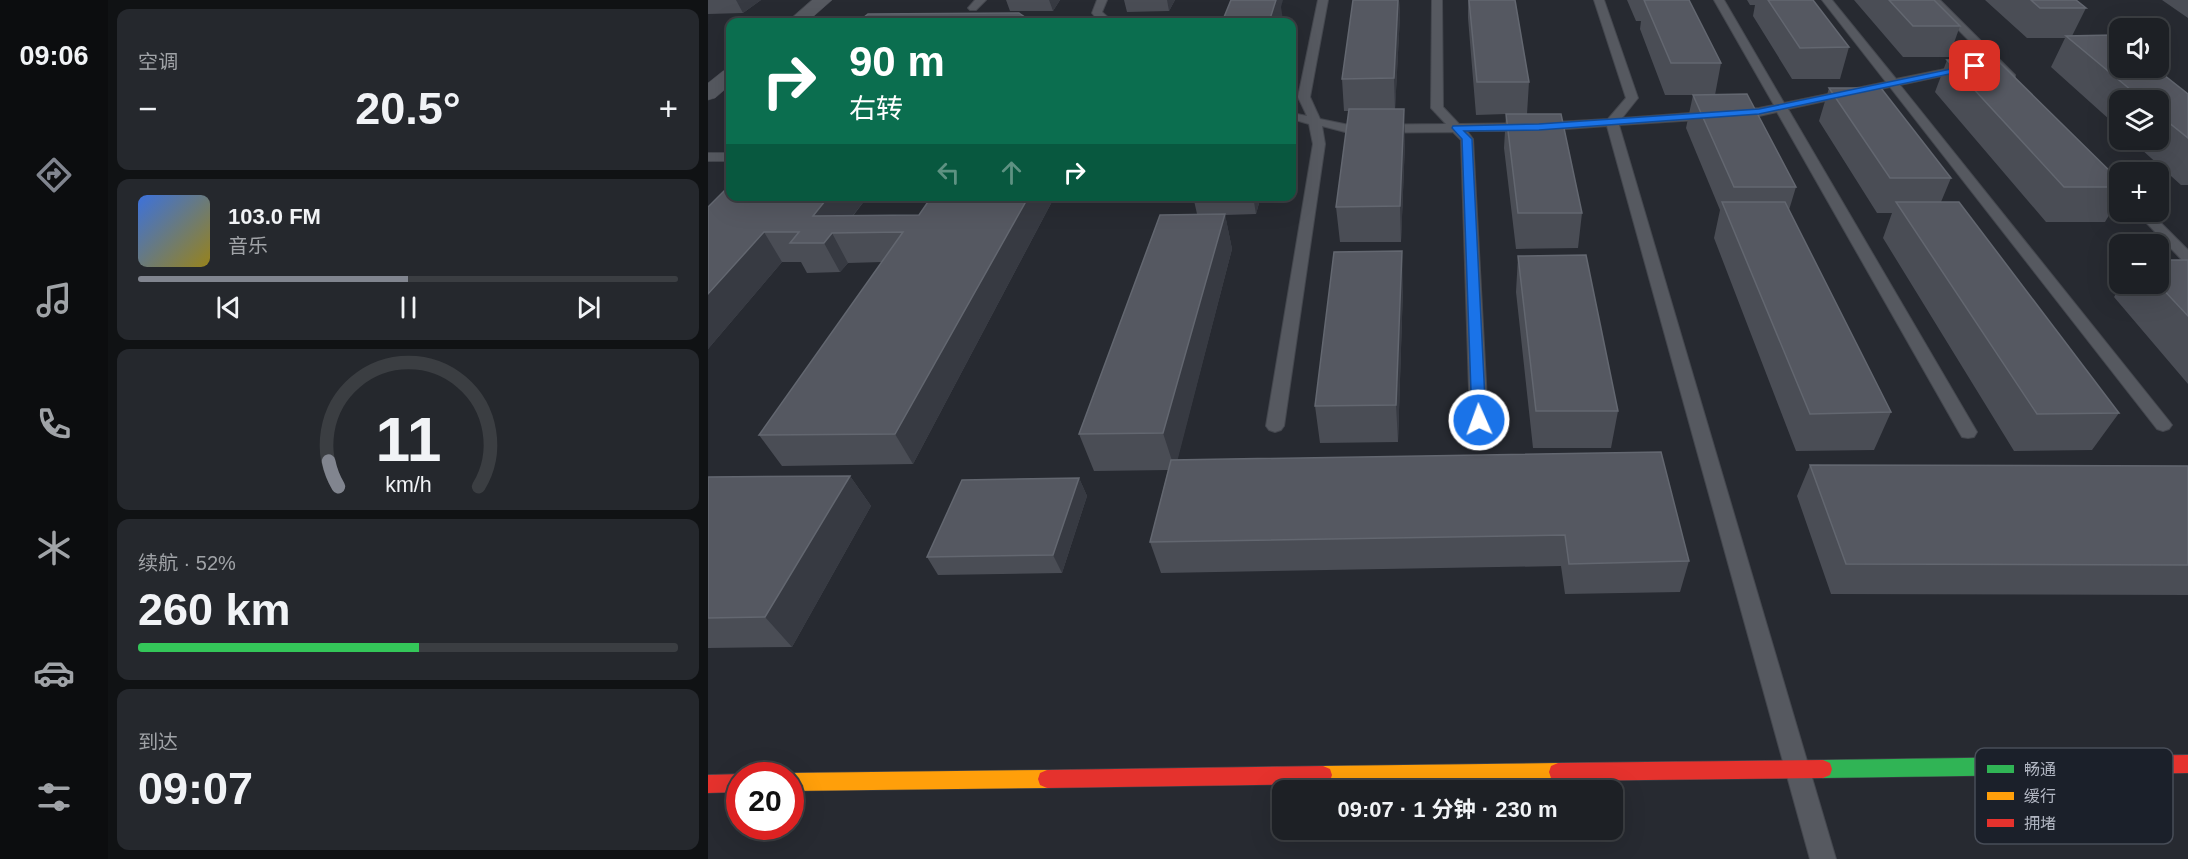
<!DOCTYPE html>
<html lang="zh">
<meta charset="utf-8">
<style>
:root{--surface:#1d2025;--page:#25282d;--text:#f1f3f6;--muted:#a0a3a7;--line:#3b3e42;--accent:#81858f}
body{margin:0;font-family:Arial,"Noto Sans SC",sans-serif;background:var(--page);color:var(--text);height:100vh;display:flex;flex-direction:column;font-size:22px;white-space:nowrap}
*{box-sizing:border-box;margin:0}
p{font-size:20px;color:var(--muted)}
.icon{flex:none;width:33px;height:33px;fill:none;stroke:currentColor;stroke-width:2;stroke-linecap:round;stroke-linejoin:round}
.map{position:relative;flex:1;overflow:hidden}
.drawer{display:flex;flex-direction:column;gap:9px;padding:9px;background:#101214;width:600px}
.drawer>*{flex:none}
.hud{position:absolute;left:18px;top:18px;width:570px;height:183px;border-radius:12px;box-shadow:0 6px 24px #0002,0 0 0 2px var(--line);background:#0b6e4f;color:#fff;overflow:hidden}
.buttons{position:absolute;left:1401px;top:18px;display:grid;gap:12px}
.buttons a{display:grid;place-items:center;width:60px;height:60px;border-radius:12px;background:var(--surface);box-shadow:0 6px 24px #0002,0 0 0 2px var(--line);font-size:30px}
.speed{position:absolute;left:18px;top:762px;display:flex;gap:12px;font-size:30px;font-weight:700;text-align:center}
.speed>*{display:grid;place-content:center;width:78px;height:78px;border-radius:50%;background:var(--surface);box-shadow:0 6px 24px #0002,0 0 0 2px var(--line);line-height:1}
.speed .limit{border:9px solid #d22;background:#fff;color:#111}
.pin{position:absolute;display:grid;place-items:center;width:51px;height:51px;color:#fff;margin:-26px;border-radius:12px;box-shadow:0 3px 9px #0006}
.me{position:absolute;width:66px;margin:-33px;rotate:358deg;stroke-linejoin:round;filter:drop-shadow(0 0 4px #0008)}
.turn{display:flex;align-items:center;gap:21px;height:126px;padding:0 24px;font-size:27px}
.turn .icon{width:78px;height:78px;stroke-width:2.5}
.turn b{display:block;font-size:42px;line-height:51px}
.lanes{display:flex;align-items:center;height:57px;padding:0 24px;background:#0003;justify-content:center;gap:30px;direction:ltr}
.lanes .off{opacity:.35}
.big{font-size:45px;font-weight:700;line-height:1.1}
.drawer .tile{flex:1;display:flex;flex-direction:column;justify-content:center;gap:9px;min-width:0;padding:0 21px;border-radius:12px;background:var(--page)}
.drawer .dial{align-items:center;gap:0}
.dial svg{height:156px;overflow:visible;fill:none;stroke:var(--line);stroke-width:7;stroke-linecap:round;text-anchor:middle}
.dial text{fill:var(--text);stroke:none}
.song{display:flex;align-items:center;gap:18px}
.cover{width:72px;height:72px;border-radius:9px;background:linear-gradient(135deg,hsl(220 70% 55%),hsl(50 70% 35%))}
.played{height:6px;border-radius:3px;background:linear-gradient(90deg,var(--accent) 50%,var(--line) 50%)}
.keys{display:flex;justify-content:space-around;direction:ltr}
.heat{display:flex;justify-content:space-between;align-items:center;font-size:33px;direction:ltr}
.charge{height:9px;border-radius:4px;background:linear-gradient(90deg,#34c759 52%,var(--line) 0)}
.trip{position:absolute;left:564px;top:780px;width:351px;height:60px;border-radius:12px;background:var(--surface);box-shadow:0 6px 24px #0002,0 0 0 2px var(--line);font-weight:700;line-height:60px;text-align:center}
main{display:flex;flex:1;min-height:0}
.menu{display:flex;flex-direction:column;width:108px;justify-content:space-around;align-items:center;background:#0c0d0f;color:var(--muted)}
.menu .icon{width:42px;height:42px}
.menu .active{color:var(--accent)}
.menu b{font-size:27px;color:var(--text)}
.map>svg:first-child{display:block}
.lines{fill:none;stroke-linecap:round;stroke-linejoin:round}
.lane-casing{stroke:#44474e;stroke-width:2}
.street-casing{stroke:#44474e;stroke-width:1}
.fast-casing{stroke:#44474e;stroke-width:1}
.slow-casing{stroke:#44474e;stroke-width:1}
.jam-casing{stroke:#44474e;stroke-width:1}
.lane{fill:#565960;fill-rule:evenodd}
.street{fill:#565960;fill-rule:evenodd}
.fast{fill:#30b455;fill-rule:evenodd}
.slow{fill:#ff9f0a;fill-rule:evenodd}
.jam{fill:#e5322d;fill-rule:evenodd}
.wall{fill:#4a4d55}
.shaded-wall{fill:#373a42}
.building{fill:#555861;stroke:#636770;stroke-width:1.5}
.route{fill:#1a73e8;stroke:#114b97;stroke-width:1.5}
.key{fill:#1b202a;stroke:#484d58;stroke-width:1.5}
.key-label{font-size:16px;fill:#b1b6c2}
</style>
<main>
<nav class="menu">
<b>09:06</b>
<svg class="icon active" aria-label="directions" viewBox="0 0 24 24"><path d="M12 3l9 9-9 9-9-9zM9 14v-3h6M13 9l2 2-2 2"/></svg>
<svg class="icon" aria-label="music" viewBox="0 0 24 24"><path d="M9 18V5l10-2v13"/><circle cx="6" cy="18" r="3"/><circle cx="16" cy="16" r="3"/></svg>
<svg class="icon" aria-label="phone" viewBox="0 0 24 24"><path d="M5 4h4l2 5-3 2q2 4 5 5l2-3 5 2v4C11 20 4 13 5 4z"/></svg>
<svg class="icon" aria-label="climate" viewBox="0 0 24 24"><path d="M12 3v18M4 7l16 10M4 17L20 7"/></svg>
<svg class="icon" aria-label="car" viewBox="0 0 24 24"><path d="M5 17H2v-5l4-1 3-4h7l3 4 3 1v5h-3M9 17h6M6 11h13"/><circle cx="7" cy="17" r="2"/><circle cx="17" cy="17" r="2"/></svg>
<svg class="icon" aria-label="filters" viewBox="0 0 24 24"><path d="M4 7h16M4 17h16"/><circle cx="9" cy="7" r="2"/><circle cx="15" cy="17" r="2"/></svg>
</nav>
<section class="drawer">
<div class="tile"><p>空调</p>
<div class="heat"><a>−</a><b class="big">20.5°</b><a>+</a></div>
</div>
<div class="tile">
<div class="song"><i class="cover"></i><div><b>103.0 FM</b><p>音乐</p></div></div>
<div class="played"></div>
<div class="keys"><svg class="icon" aria-label="previous" viewBox="0 0 24 24"><path d="M18 5L8 12l10 7zM5 5v14"/></svg><svg class="icon" aria-label="pause" viewBox="0 0 24 24"><path d="M8 5v14M16 5v14"/></svg><svg class="icon" aria-label="next" viewBox="0 0 24 24"><path d="M6 5l10 7-10 7zM19 5v14"/></svg></div>
</div>
<div class="tile dial"><svg viewBox="0 0 100 80">
<path d="M14 69A42 42 0 1 1 86 69"/>
<path d="M14 69A42 42 0 0 1 9 56" stroke="#81858f"/>
<text x="50" y="56" font-size="32" font-weight="700">11</text>
<text x="50" y="72" font-size="11">km/h</text>
</svg></div>
<div class="tile"><p>续航 · 52%</p><b class="big">260 km</b><div class="charge"></div></div>
<div class="tile"><p>到达</p><b class="big">09:07</b></div>
</section>
<div class="map">
<svg width="1480" height="859" viewBox="0 0 1480 859">
<rect width="100%" height="100%" fill="#272a31"/>
<g class="lines">
<g class="lane-casing">
<path id="lane" d="M 267,0 L 278,0 L 268,10 L 262,10 L 260,8 Z
M 389,0 L 399,0 L 394,12 L 405,22 C 395,22 390,21 384,13 Z
M 610,0 L 620,0 L 602,97 L 612,119 L 641,125 L 738,124 L 723,108 L 724,0 L 734,0 L 735,107 L 751,124 L 831,123 L 900,119 L 918,98 L 886,0 L 896,0 L 930,98 L 914,118 L 1051,108 L 1066,105 L 1006,0 L 1016,0 L 1076,103 L 1178,82 L 1114,0 L 1124,0 L 1188,79 L 1257,65 L 1263,68 L 1257,71 L 1192,85 L 1461,421 L 1464,425 L 1461,429 L 1455,431 L 1449,429 L 1182,87 L 1080,109 L 1269,432 L 1266,437 L 1260,438 L 1254,437 L 1251,432 L 1069,112 L 1051,116 L 911,125 L 1128,859 L 1102,859 L 899,126 L 831,131 L 759,131 L 765,139 L 780,420 L 777,424 L 771,426 L 765,424 L 762,420 L 753,140 L 745,132 L 641,133 L 614,126 L 617,144 L 576,426 L 573,430 L 567,432 L 561,430 L 558,426 L 605,144 L 601,124 L 584,119 L 584,113 L 599,116 L 590,97 Z
M 1221,0 L 1232,0 L 1307,75 L 1307,79 L 1299,79 Z
M 0,153 L 22,153 L 22,161 L 0,161 Z
M 1428,212 L 1442,212 L 1480,250 L 1480,262 L 1475,261 Z"/>
</g>
<g class="street-casing">
<path id="street" d="M 104,0 L 124,0 L 99,22 L 79,22 Z
M 22,69 L 22,85 L 7,98 L 0,100 L 0,83 L 15,71 Z"/>
</g>
<g class="fast-casing">
<path id="fast" d="M 1394,756 L 1400,759 L 1403,765 L 1400,771 L 1394,774 L 1115,778 L 1108,775 L 1106,769 L 1108,763 L 1115,760 Z"/>
</g>
<g class="slow-casing">
<path id="slow" d="M 850,763 L 857,766 L 859,772 L 857,778 L 850,781 L 615,784 L 608,781 L 606,775 L 608,769 L 615,766 Z
M 339,770 L 346,773 L 348,779 L 346,785 L 339,788 L 82,791 L 82,776 L 76,776 L 82,773 Z"/>
</g>
<g class="jam-casing">
<path id="jam" d="M 1480,755 L 1480,773 L 1394,774 L 1388,771 L 1385,765 L 1388,759 L 1394,756 Z
M 1115,760 L 1122,763 L 1124,769 L 1122,775 L 1115,778 L 850,781 L 843,778 L 841,772 L 843,766 L 850,763 Z
M 615,766 L 622,769 L 624,775 L 622,781 L 615,784 L 339,788 L 332,785 L 330,779 L 332,773 L 339,770 Z
M 32,774 L 36,776 L 32,776 L 32,792 L 0,793 L 0,775 Z"/>
</g>
<use href="#lane" class="lane"/>
<use href="#street" class="street"/>
<use href="#fast" class="fast"/>
<use href="#slow" class="slow"/>
<use href="#jam" class="jam"/>
</g>
<path class="wall" d="M 0,0 L 53,0 L 35,13 L 0,14 Z
M 298,0 L 352,0 L 345,11 L 302,11 Z
M 416,0 L 467,0 L 461,11 L 419,12 Z
M 645,0 L 691,0 L 692,15 L 687,109 L 697,142 L 693,242 L 632,242 L 628,207 L 641,111 L 636,111 L 634,79 Z
M 760,0 L 807,0 L 821,82 L 819,114 L 874,213 L 870,248 L 808,249 L 796,148 L 798,114 L 768,115 L 760,18 Z
M 919,0 L 981,0 L 1013,63 L 1007,95 L 1088,187 L 1081,210 L 1183,412 L 1166,450 L 1088,451 L 1006,238 L 1012,210 L 978,128 L 985,95 L 957,95 L 932,29 L 933,21 L 928,21 Z
M 1039,0 L 1105,0 L 1141,47 L 1132,79 L 1084,79 L 1045,16 L 1047,5 L 1042,5 Z
M 1146,0 L 1226,0 L 1252,26 L 1241,57 L 1195,57 Z
M 1277,0 L 1368,0 L 1378,8 L 1364,36 L 1480,94 L 1480,185 L 1473,185 L 1423,140 L 1450,140 L 1450,100 L 1412,100 L 1412,129 L 1343,67 L 1357,38 L 1319,38 Z
M 1454,0 L 1480,0 L 1480,18 Z
M 1239,60 L 1412,181 L 1412,197 L 1397,222 L 1338,222 L 1227,92 Z
M 1121,88 L 1243,178 L 1233,202 L 1411,413 L 1384,450 L 1306,451 L 1175,238 L 1184,213 L 1169,213 L 1111,121 Z
M 22,196 L 160,196 L 145,216 L 211,215 L 224,196 L 347,196 L 205,464 L 74,466 L 51,435 L 174,262 L 140,263 L 132,272 L 99,273 L 93,262 L 74,262 L 0,349 L 0,207 Z
M 485,196 L 553,196 L 548,214 L 517,215 L 524,249 L 469,460 L 953,452 L 981,561 L 972,592 L 857,594 L 853,566 L 453,573 L 442,542 L 460,470 L 386,471 L 371,434 L 489,214 Z
M 810,256 L 910,411 L 903,448 L 825,448 L 808,292 Z
M 1480,260 L 1480,384 L 1406,297 L 1414,284 L 1450,284 Z
M 695,287 L 690,442 L 612,443 L 607,406 Z
M 1102,465 L 1480,466 L 1480,595 L 1123,594 L 1089,496 Z
M 142,476 L 163,506 L 84,647 L 0,648 L 0,477 Z
M 371,478 L 379,496 L 354,573 L 230,575 L 219,557 Z"/>
<path class="shaded-wall" d="M 28,0 L 53,0 L 35,13 Z
M 341,0 L 352,0 L 345,11 Z
M 459,0 L 467,0 L 461,11 Z
M 568,0 L 575,0 L 573,7 L 575,20 L 574,22 L 561,22 Z
M 690,0 L 691,0 L 692,15 L 687,111 L 686,78 Z
M 696,109 L 697,142 L 693,242 L 692,206 Z
M 121,196 L 160,196 L 131,233 L 124,233 L 140,263 L 132,272 L 116,243 L 105,216 Z
M 321,196 L 347,196 L 205,464 L 187,434 Z
M 545,196 L 553,196 L 548,214 Z
M 517,214 L 524,249 L 467,470 L 455,433 Z
M 56,232 L 74,262 L 0,349 L 0,294 Z
M 694,251 L 695,287 L 690,442 L 688,405 Z
M 142,476 L 163,506 L 84,647 L 57,617 Z
M 371,478 L 379,496 L 354,573 L 345,555 Z"/>
<path class="building" d="M 523,0 L 568,0 L 561,22 L 514,22 Z
M 645,0 L 690,0 L 686,78 L 634,79 Z
M 761,0 L 807,0 L 821,82 L 769,82 Z
M 936,0 L 981,0 L 1013,63 L 963,63 Z
M 1060,0 L 1105,0 L 1141,47 L 1092,48 Z
M 1181,0 L 1226,0 L 1252,26 L 1205,26 Z
M 1323,0 L 1368,0 L 1378,8 L 1332,8 Z
M 311,13 L 324,22 L 150,22 L 160,14 Z
M 1406,35 L 1412,40 L 1412,68 L 1447,68 L 1480,94 L 1480,138 L 1450,114 L 1450,100 L 1435,100 L 1358,36 Z
M 1239,60 L 1289,60 L 1412,181 L 1412,187 L 1356,187 Z
M 1121,88 L 1173,88 L 1243,178 L 1182,178 Z
M 1039,94 L 1088,187 L 1026,187 L 985,95 Z
M 641,109 L 696,109 L 692,206 L 628,207 Z
M 798,114 L 853,114 L 874,213 L 810,213 Z
M 22,185 L 22,196 L 121,196 L 105,216 L 211,215 L 224,196 L 321,196 L 187,434 L 51,435 L 195,232 L 124,233 L 116,243 L 82,243 L 91,232 L 56,232 L 0,294 L 0,207 Z
M 1014,202 L 1077,202 L 1183,412 L 1102,414 Z
M 1188,202 L 1251,202 L 1411,413 L 1329,414 Z
M 517,214 L 455,433 L 371,434 L 452,215 Z
M 694,251 L 688,405 L 607,406 L 626,252 Z
M 878,255 L 910,411 L 828,411 L 810,256 Z
M 1450,260 L 1480,260 L 1480,316 L 1450,284 Z
M 953,452 L 981,561 L 861,564 L 857,535 L 442,542 L 463,460 Z
M 1102,465 L 1480,466 L 1480,565 L 1138,564 Z
M 142,476 L 57,617 L 0,618 L 0,477 Z
M 371,478 L 345,555 L 219,557 L 254,480 Z"/>
<path class="route" d="M 1267,64 L 1270,64 L 1270,68 L 1051,114 L 831,130 L 756,131 L 764,139 L 778,420 L 776,424 L 766,424 L 764,420 L 754,139 L 744,128 L 745,126 L 831,124 L 1051,109 Z"/>
<rect x="1267" y="748" width="198" height="96" rx="9" class="key"/>
<rect x="1279" y="765" width="27" height="8" fill="#30b455"/>
<rect x="1279" y="792" width="27" height="8" fill="#ff9f0a"/>
<rect x="1279" y="819" width="27" height="8" fill="#e5322d"/>
<g class="key-label">
<text x="1316" y="775">畅通</text>
<text x="1316" y="802">缓行</text>
<text x="1316" y="829">拥堵</text>
</g>
</svg>
<div class="buttons">
<a><svg class="icon" aria-label="sound" viewBox="0 0 24 24"><path d="M4 9h4l5-4v14l-5-4H4zM17 9q2 3 0 6"/></svg></a>
<a><svg class="icon" aria-label="layers" viewBox="0 0 24 24"><path d="M12 4l9 5-9 5-9-5zM3 14l9 5 9-5"/></svg></a>
<a>+</a>
<a>−</a>
</div>
<div class="speed"><div class="limit">20</div></div>
<div class="pin" style="left:1267px;top:66px;background:#d93025"><svg class="icon" aria-label="arrive" viewBox="0 0 24 24"><path d="M6 21V4h12l-3 4 3 4H6"/></svg></div>
<svg class="me" style="left:771px;top:420px" viewBox="-20 -20 40 40"><circle r="17" fill="#1a73e8" stroke="#fff" stroke-width="3"/><path d="M0-11L8 9 0 5-8 9z" fill="#fff"/></svg>
<div class="trip">09:07 · 1 分钟 · 230 m</div>
<div class="hud">
<div class="turn"><svg class="icon" aria-label="right" viewBox="0 0 24 24"><path d="M7 20v-9h11M14 6l5 5-5 5"/></svg><div><b>90 m</b>右转</div></div>
<div class="lanes"><svg class="icon off" aria-label="left" viewBox="0 0 24 24"><path d="M17 20v-9H6M10 6l-5 5 5 5"/></svg><svg class="icon off" aria-label="ahead" viewBox="0 0 24 24"><path d="M12 20V5M6 11l6-6 6 6"/></svg><svg class="icon" aria-label="right" viewBox="0 0 24 24"><path d="M7 20v-9h11M14 6l5 5-5 5"/></svg></div>
</div>
</div>
</main>
